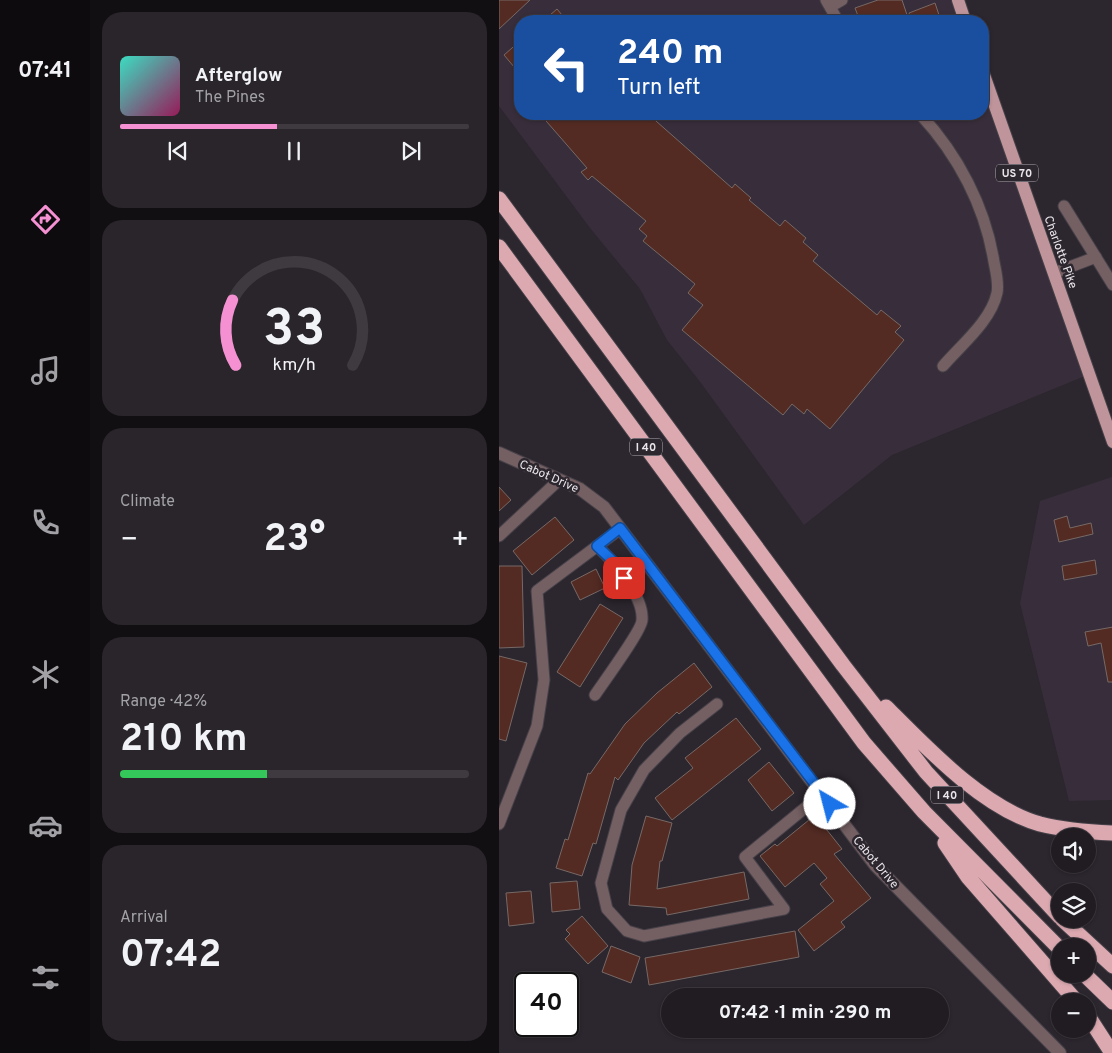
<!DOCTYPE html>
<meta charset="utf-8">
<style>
:root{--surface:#211c22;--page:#29252a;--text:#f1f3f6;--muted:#a2a1a5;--line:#3e3a40;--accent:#f591d2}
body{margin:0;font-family:Overpass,sans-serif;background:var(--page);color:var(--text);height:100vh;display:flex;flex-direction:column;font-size:19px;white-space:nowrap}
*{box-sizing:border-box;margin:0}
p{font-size:16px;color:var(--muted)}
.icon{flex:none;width:28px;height:28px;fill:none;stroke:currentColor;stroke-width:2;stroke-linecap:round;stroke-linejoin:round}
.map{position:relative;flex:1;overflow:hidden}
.drawer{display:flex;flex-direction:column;gap:12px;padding:12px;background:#120f13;width:409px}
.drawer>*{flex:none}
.hud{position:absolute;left:15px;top:15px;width:475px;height:105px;border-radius:20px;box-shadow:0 1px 4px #0004,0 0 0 1px var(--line);background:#1a4fa0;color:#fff;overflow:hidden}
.tools{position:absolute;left:552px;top:828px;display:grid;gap:10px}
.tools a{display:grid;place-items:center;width:45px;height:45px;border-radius:50%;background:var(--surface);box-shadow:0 1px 4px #0004,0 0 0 1px var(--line);font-size:25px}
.speed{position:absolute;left:15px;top:972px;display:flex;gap:10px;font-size:25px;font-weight:700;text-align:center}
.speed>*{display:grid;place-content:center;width:65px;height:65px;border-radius:50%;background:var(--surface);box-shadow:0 1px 4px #0004,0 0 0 1px var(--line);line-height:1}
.speed .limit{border:2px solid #111;border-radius:8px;background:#fff;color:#111}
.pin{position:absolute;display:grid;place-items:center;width:42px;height:42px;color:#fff;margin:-21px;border-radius:10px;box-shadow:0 2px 8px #0006}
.me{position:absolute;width:55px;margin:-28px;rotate:323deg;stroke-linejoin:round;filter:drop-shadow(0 0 4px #0008)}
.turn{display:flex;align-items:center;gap:18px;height:105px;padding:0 20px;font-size:22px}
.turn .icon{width:65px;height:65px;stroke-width:2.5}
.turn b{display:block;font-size:35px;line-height:42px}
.big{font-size:38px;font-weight:700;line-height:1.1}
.drawer .widget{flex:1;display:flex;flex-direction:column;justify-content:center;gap:8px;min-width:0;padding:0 18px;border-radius:20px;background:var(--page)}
.drawer .dial{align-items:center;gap:0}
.dial svg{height:130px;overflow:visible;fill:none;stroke:var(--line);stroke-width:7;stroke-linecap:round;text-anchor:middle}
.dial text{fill:var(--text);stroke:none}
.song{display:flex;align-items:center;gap:15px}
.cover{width:60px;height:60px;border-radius:8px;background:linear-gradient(135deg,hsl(170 70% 55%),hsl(330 70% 35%))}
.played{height:5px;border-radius:2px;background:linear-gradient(90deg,var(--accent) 45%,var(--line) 45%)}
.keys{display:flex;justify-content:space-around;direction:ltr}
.heat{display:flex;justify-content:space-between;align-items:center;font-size:28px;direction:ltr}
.charge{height:8px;border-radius:4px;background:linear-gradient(90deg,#34c759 42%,var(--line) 0)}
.trip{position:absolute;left:162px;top:988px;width:288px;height:50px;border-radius:25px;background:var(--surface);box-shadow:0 1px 4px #0004,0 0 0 1px var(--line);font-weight:700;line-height:50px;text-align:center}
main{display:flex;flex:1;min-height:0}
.menu{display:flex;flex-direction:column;width:90px;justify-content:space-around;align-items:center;background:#0d0b0e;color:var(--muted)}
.menu .icon{width:35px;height:35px}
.menu .selected{color:var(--accent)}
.menu b{font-size:22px;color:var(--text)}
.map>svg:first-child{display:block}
.built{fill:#382e3b}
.building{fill:#532b23;stroke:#766966}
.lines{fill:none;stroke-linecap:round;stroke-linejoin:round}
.minor-casing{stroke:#464148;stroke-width:13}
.tertiary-casing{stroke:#464148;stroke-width:14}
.primary-casing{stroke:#464148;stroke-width:14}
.motorway-casing{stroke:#464148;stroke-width:17}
.minor{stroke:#745f62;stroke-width:11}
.tertiary{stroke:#745f62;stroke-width:12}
.primary{stroke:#bf949b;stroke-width:12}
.motorway{stroke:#dca9b1;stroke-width:15}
.route-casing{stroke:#114b97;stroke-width:12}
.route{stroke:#1a73e8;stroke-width:9}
.labels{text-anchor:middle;stroke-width:5;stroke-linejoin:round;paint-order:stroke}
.shield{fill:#2c262e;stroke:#b0acb2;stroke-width:1}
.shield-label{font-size:11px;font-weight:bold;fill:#e9e5ea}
.street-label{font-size:12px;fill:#e9e5ea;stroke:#2c262e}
</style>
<main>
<nav class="menu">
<b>07:41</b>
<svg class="icon selected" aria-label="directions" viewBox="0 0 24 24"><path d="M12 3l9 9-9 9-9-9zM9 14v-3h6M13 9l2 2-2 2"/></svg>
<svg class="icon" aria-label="music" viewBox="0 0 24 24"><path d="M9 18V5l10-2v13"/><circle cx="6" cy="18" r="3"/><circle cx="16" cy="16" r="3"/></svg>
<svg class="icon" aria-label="phone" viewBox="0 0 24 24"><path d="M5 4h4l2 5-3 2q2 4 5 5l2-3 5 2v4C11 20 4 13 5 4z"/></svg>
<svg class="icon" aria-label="climate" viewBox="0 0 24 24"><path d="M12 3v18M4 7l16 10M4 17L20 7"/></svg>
<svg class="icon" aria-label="car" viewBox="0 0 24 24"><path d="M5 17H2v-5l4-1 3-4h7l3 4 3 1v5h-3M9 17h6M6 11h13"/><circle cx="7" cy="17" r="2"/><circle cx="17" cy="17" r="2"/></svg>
<svg class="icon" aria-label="filters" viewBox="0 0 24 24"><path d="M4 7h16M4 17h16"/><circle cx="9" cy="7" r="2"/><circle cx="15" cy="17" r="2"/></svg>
</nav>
<section class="drawer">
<div class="widget">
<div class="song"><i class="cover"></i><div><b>Afterglow</b><p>The Pines</p></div></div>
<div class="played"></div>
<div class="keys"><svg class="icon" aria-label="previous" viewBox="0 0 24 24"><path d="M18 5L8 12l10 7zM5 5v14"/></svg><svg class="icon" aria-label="pause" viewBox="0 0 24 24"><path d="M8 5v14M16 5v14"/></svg><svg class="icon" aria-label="next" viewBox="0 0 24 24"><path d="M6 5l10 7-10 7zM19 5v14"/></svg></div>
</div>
<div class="widget dial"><svg viewBox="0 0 100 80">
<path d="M14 69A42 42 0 1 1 86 69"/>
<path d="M14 69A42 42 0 0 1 12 29" stroke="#f591d2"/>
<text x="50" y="56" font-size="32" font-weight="700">33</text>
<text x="50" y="72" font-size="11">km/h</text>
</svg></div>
<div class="widget"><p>Climate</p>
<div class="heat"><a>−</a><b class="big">23°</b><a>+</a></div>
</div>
<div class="widget"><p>Range · 42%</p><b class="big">210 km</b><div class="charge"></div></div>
<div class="widget"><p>Arrival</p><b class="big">07:42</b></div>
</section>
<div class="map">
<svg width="614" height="1053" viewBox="0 0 614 1053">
<rect width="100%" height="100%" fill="#2c262e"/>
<path class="built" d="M 0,0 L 452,0 L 460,21 L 21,21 L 21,114 L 484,114 L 484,88 L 586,376 L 393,455 L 305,525 L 202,383 L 168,340 L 141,289 L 91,228 L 0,106 Z
M 613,477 L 613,800 L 570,801 L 521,603 L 541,501 Z"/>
<path class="building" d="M 0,0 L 31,0 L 0,29 Z
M 379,0 L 403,0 L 408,15 L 391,21 L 361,21 L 356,8 Z
M 436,3 L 442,21 L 413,21 L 410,13 Z
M 58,9 L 68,21 L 44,21 Z
M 21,41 L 21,74 L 5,55 Z
M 41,114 L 149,114 L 233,188 L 236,184 L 252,198 L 250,200 L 281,226 L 286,220 L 307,238 L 304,242 L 319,255 L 314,261 L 378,315 L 382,310 L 402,326 L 396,332 L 405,340 L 331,429 L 308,409 L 305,414 L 293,404 L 284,415 L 183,330 L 204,305 L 189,293 L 196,284 L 144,241 L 148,236 L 140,229 L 147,221 L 93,176 L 89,180 L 82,172 L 88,168 Z
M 0,487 L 12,500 L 0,511 Z
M 568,516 L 571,528 L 592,523 L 594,534 L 560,542 L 555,520 Z
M 56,517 L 75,540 L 33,575 L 14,551 Z
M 596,560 L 598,574 L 565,580 L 563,566 Z
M 0,566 L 23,566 L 25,647 L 0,648 Z
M 97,569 L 106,588 L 81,600 L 72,582 Z
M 101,604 L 124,618 L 81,687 L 58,672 Z
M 614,627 L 614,682 L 609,682 L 602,643 L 589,646 L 586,632 Z
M 0,656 L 28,663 L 7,741 L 0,739 Z
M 195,663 L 213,687 L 180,714 L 178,712 L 145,743 L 119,780 L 116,777 L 97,844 L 94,843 L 83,876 L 57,868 L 66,839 L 69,840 L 89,773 L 91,774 L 126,724 L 158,693 Z
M 237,718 L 262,749 L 173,820 L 156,798 L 194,768 L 186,758 Z
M 270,762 L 295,793 L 273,811 L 249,780 Z
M 316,815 L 343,849 L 335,854 L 372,898 L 342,922 L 346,927 L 315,951 L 299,930 L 335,901 L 321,884 L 328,878 L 315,863 L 286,887 L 261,856 L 276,844 L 278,846 Z
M 147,816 L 173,823 L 163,861 L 161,861 L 158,889 L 245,872 L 250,899 L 168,915 L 167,908 L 130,905 L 133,865 Z
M 78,881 L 81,909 L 53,912 L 51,883 Z
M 32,891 L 35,923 L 10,926 L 7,893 Z
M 83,916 L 109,946 L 89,964 L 66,939 L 71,934 L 67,930 Z
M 296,931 L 300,957 L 150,985 L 146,958 Z
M 112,946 L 141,957 L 132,983 L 103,972 Z"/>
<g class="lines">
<g class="minor-casing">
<path id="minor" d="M 327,0 L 339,21
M 331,7 L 343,0
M 421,114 C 459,155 486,206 495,262 C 497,272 500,283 498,293 C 492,321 462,345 444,366
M 565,206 L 614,285
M 555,273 L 597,257
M 0,536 L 60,480
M 96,695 C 104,683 143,630 143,620 C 145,596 114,561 98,546
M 218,704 L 181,733 L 145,770 L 122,810 L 102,883 L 108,909 L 128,931 L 145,936 L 285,909 L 246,857 L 323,794
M 0,824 L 38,726 L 45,680 L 38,591 L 121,529"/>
</g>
<g class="tertiary-casing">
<path id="tertiary" d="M 0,453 L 81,489 L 105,507 L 376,865 L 561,1053"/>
</g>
<g class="primary-casing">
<path id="primary" d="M 459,0 L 466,21
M 484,72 L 614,442"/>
</g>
<g class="motorway-casing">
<path id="motorway" d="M 0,199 L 344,665 L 427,772 L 561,917
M 0,247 L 365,743 L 425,812 L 561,949
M 387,707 C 428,748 484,808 541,824 C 565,830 589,832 614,833
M 446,843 L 469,877 L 577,1001
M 563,919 L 614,966
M 585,974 L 614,1002
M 589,1016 L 613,1053"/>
</g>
<use href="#minor" class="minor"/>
<use href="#tertiary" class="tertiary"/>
<use href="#primary" class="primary"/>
<use href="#motorway" class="motorway"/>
</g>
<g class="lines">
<g class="route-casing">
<path id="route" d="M 125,578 L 117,564 L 98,546 L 121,528 L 331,804"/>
</g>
<use href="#route" class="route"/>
</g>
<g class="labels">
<g class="shield">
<rect x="497" y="164.5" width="42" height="17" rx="4"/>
<rect x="131" y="438.5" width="32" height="17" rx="4"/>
<rect x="432" y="786.5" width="32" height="17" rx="4"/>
</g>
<g class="shield-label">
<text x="518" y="177">US 70</text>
<text x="147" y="451">I 40</text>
<text x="448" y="799">I 40</text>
</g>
<g class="street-label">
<text transform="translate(562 252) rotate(70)" y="4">Charlotte Pike</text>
<text transform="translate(50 476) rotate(24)" y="4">Cabot Drive</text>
<text transform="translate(377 862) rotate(50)" y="4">Cabot Drive</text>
</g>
</g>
</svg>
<div class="tools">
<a><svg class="icon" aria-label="sound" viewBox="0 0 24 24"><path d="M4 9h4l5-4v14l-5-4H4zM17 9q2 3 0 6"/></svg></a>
<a><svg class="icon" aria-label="layers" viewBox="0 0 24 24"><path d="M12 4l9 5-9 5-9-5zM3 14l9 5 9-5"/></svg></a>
<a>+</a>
<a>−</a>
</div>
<div class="speed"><div class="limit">40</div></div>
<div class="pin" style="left:125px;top:578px;background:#d93025"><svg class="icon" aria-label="arrive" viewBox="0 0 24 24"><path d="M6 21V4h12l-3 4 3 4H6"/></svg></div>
<svg class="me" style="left:331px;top:804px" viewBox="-20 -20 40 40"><circle r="19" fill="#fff"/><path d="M0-13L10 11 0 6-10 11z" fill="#1a73e8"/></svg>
<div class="trip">07:42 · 1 min · 290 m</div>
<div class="hud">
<div class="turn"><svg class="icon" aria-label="left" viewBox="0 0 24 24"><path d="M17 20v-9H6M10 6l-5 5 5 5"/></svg><div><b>240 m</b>Turn left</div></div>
</div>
</div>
</main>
